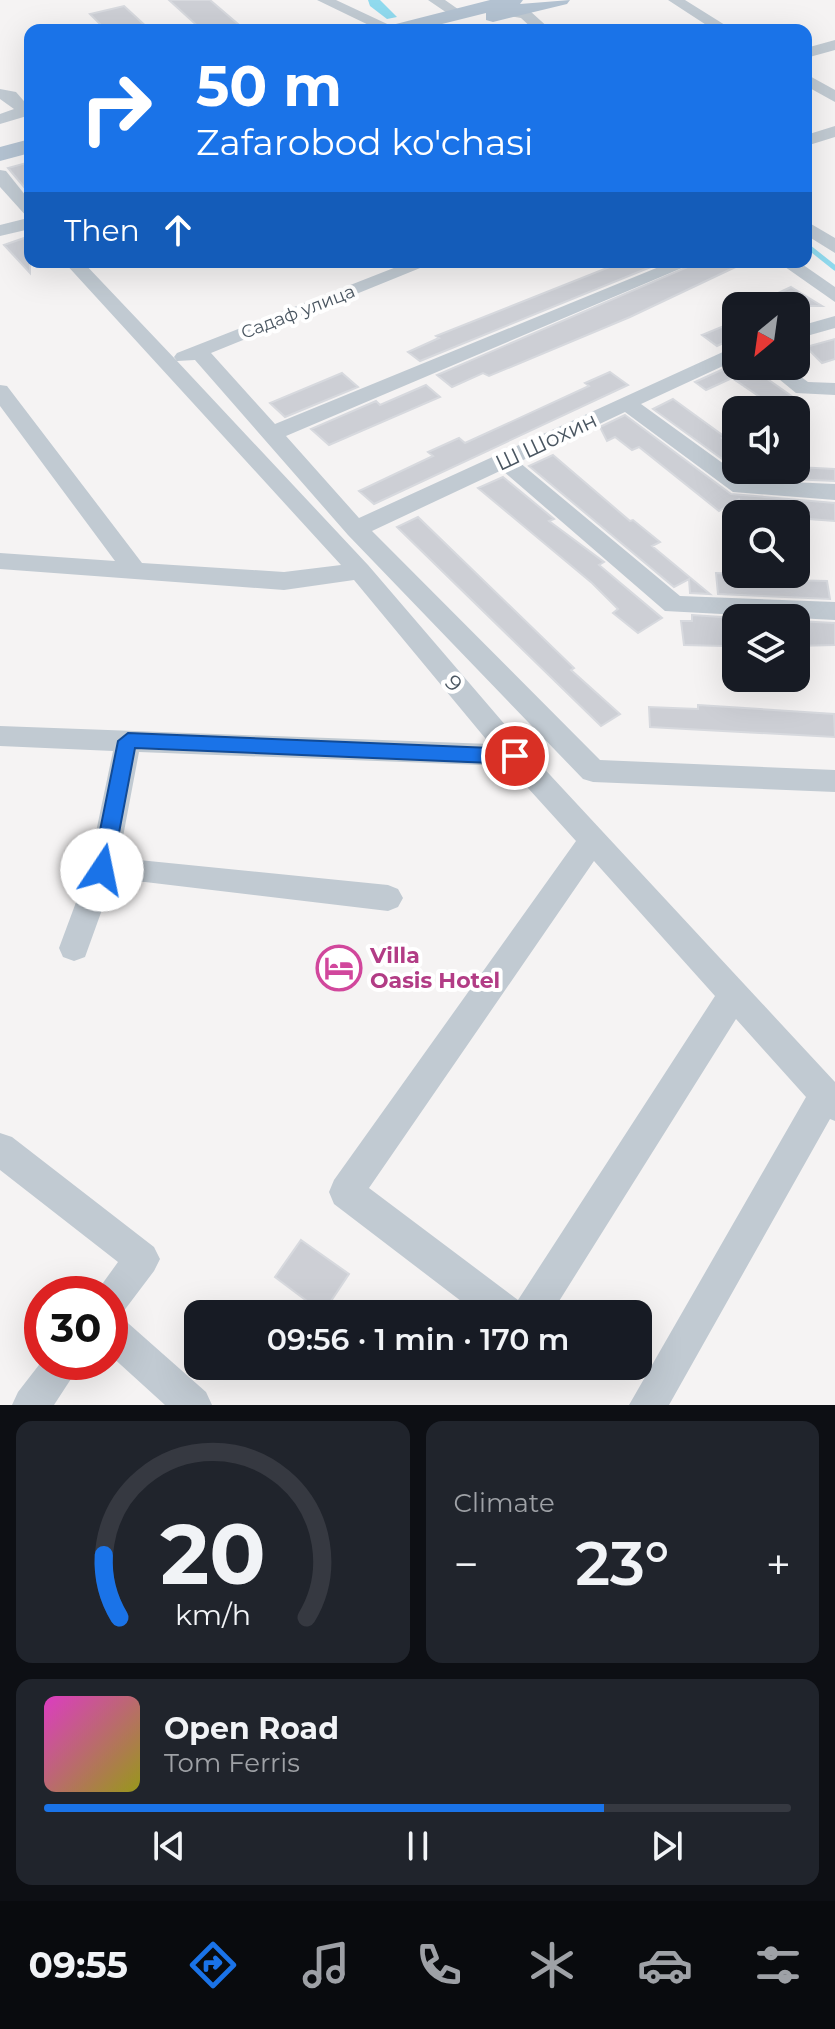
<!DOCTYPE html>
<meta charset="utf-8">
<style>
:root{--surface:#171b24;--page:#20242c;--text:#f1f3f6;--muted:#9ea1a6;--line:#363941;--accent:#1a73e8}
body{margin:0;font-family:Montserrat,sans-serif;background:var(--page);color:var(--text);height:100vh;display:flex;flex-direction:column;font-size:30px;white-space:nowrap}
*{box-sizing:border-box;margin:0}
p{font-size:26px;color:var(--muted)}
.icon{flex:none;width:44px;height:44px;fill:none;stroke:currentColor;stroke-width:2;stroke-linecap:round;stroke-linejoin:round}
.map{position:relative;height:1405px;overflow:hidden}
.panel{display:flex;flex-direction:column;gap:16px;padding:16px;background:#0d0f14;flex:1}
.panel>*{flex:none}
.top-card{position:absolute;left:24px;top:24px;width:788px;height:244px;border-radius:16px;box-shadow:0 8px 32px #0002;background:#1a73e8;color:#fff;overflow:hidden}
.needle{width:52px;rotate:209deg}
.controls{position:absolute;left:722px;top:292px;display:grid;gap:16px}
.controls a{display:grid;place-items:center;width:88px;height:88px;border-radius:16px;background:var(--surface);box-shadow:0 8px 32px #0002;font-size:40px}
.speed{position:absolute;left:24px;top:1276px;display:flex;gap:16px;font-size:40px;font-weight:700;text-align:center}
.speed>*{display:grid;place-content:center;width:104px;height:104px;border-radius:50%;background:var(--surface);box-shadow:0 8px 32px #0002;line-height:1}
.speed .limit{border:12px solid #d22;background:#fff;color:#111}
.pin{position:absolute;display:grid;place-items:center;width:68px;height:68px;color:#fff;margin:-34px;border:4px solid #fff;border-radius:50%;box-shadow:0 2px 8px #0007}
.me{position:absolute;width:88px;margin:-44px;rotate:11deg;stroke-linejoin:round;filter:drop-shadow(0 0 6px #0008)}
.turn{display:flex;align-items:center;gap:28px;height:168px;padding:0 40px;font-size:36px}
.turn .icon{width:104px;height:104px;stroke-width:2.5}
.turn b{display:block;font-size:56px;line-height:68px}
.then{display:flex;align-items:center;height:76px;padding:0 40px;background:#0003;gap:16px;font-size:30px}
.big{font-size:60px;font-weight:600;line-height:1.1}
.panel .widget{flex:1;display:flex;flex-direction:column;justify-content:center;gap:12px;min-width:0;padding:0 28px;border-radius:16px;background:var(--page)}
.panel .dial{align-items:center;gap:0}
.dial svg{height:208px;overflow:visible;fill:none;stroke:var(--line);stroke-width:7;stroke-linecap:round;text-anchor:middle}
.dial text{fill:var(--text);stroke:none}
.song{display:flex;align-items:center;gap:24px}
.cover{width:96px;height:96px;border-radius:12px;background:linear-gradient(135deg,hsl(310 70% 55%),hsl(60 70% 35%))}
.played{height:8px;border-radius:4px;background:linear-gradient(90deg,var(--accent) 75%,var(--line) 75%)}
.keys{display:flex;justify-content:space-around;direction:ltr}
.heat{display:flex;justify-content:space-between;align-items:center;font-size:44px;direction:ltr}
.panel .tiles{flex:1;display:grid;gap:16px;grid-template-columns:1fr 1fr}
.widget:last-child{grid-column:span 2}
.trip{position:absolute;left:184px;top:1300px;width:468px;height:80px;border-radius:16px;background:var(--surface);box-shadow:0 8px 32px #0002;font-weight:600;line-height:80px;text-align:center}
.tab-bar{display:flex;height:128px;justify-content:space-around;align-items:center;background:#090b0e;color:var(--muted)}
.tab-bar .icon{width:56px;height:56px}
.tab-bar .on{color:var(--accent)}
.tab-bar b{font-size:36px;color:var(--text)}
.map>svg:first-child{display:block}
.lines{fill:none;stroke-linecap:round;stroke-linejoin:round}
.stream{stroke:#90daee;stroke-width:5}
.canal{fill:#90daee;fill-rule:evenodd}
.building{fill:#cdcfd5;stroke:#d7d9de;stroke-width:2}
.minor{fill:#c1cad2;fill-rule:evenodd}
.major{fill:#b3c2d1;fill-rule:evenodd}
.route{fill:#1a73e8;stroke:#114b97;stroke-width:2}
.labels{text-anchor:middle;stroke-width:8;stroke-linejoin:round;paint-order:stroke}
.far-street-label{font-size:18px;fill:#4a5661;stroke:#fff}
.street-label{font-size:22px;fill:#4a5661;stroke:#fff}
.hotel-label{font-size:22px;font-weight:bold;fill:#b23c85;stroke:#fff;text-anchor:start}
</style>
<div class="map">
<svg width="835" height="1405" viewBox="0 0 835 1405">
<rect width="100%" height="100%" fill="#f5f3f3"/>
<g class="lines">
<path class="stream" d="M 806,245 L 835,268"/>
<path class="canal" d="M 368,0 L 380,0 L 397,17 L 387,19 L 370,6 Z"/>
</g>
<path class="building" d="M 169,0 L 210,0 L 245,30 L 202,30 Z
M 124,6 L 150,30 L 106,30 L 90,14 Z
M 30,162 L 30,194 L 8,168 Z
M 30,236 L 30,273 L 4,245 Z
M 622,262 L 663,262 L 420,361 L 408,352 L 439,338 L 436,336 Z
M 699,262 L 746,262 L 630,317 L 489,376 L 483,373 L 452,387 L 437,375 Z
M 791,287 L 822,306 L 791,306 L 774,295 Z
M 736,321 L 736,337 L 717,346 L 702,335 Z
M 835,339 L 835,359 L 822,363 L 806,347 Z
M 730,366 L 760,366 L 753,369 L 797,400 L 779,410 L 732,378 L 706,390 L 695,382 Z
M 610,372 L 628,385 L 374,504 L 359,491 L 433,456 L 428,452 L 459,438 L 465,443 L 589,386 L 585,383 Z
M 342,373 L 358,387 L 285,417 L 270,403 Z
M 426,385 L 440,397 L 329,445 L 311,429 L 376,401 L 380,405 Z
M 673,399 L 725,437 L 722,438 L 736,449 L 736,469 L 653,409 Z
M 625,415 L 731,494 L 835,503 L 835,521 L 796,518 L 796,514 L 742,514 L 739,499 L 719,511 L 639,447 L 632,450 L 615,437 L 607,441 L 600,427 Z
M 553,455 L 630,521 L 633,520 L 660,542 L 652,546 L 710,594 L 690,593 L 689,579 L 674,587 L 529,466 Z
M 796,467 L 835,469 L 835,481 L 747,477 L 737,470 Z
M 503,477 L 554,519 L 549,521 L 604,562 L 599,565 L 662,618 L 638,633 L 613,613 L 618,609 L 592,583 L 478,488 Z
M 418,517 L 574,668 L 571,670 L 620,714 L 601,726 L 397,527 Z
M 716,573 L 741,574 L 742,579 L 827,581 L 830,599 L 718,594 Z
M 692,615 L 736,618 L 736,654 L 726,655 L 725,646 L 684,645 L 681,621 L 692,621 Z
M 796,621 L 835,623 L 835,645 L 796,646 Z
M 698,705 L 834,714 L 835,737 L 650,727 L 649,707 L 698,709 Z
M 301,1240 L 349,1274 L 323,1313 L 275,1277 Z"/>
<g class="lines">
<path class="minor" d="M 317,0 L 336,0 L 400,30 L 379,30 Z
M 428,0 L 445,0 L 465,14 L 453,17 Z
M 668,0 L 685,0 L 733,30 L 714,30 Z
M 508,8 L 530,11 L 551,30 L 534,30 L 521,18 L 503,15 L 501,12 Z
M 835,40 L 835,50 L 806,58 L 806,48 Z
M 806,74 L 835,90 L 835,102 L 806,86 Z
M 0,89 L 16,92 L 30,108 L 27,116 L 0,124 L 0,114 L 14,109 L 0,99 Z
M 835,126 L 835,137 L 806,146 L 806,135 Z
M 0,170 L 6,171 L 30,201 L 30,229 L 0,236 L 0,225 L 28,218 L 0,187 Z
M 806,221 L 835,238 L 835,253 L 806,235 Z
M 64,262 L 83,262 L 177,361 L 174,357 L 177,353 L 409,262 L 435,262 L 211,353 L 275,424 L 671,262 L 696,262 L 286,436 L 359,518 L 736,346 L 736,360 L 641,404 L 746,480 L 835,484 L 835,500 L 733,492 L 625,412 L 519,462 L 680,596 L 835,602 L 835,620 L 665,611 L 502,470 L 372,531 L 600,760 L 835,770 L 835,792 L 593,782 L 583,779 L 348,535 L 195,360 L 177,361 L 368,565 L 525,748 L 835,1082 L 835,1121 L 830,1119 L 669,1405 L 629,1405 L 806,1097 L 736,1019 L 551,1314 L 478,1314 L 334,1204 L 329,1192 L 334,1180 L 576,841 L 508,766 L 139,752 L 119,858 L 388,885 L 398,889 L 403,898 L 398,907 L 388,911 L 145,882 L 112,882 L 85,957 L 74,961 L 63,957 L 59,948 L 88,870 L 113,751 L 0,746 L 0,726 L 490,744 L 354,580 L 284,590 L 0,569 L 0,553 L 115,561 L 0,406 L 0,385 L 7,386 L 142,563 L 284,572 L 341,565 ZM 594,861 L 715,996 L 518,1300 L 369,1188 Z
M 778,262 L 799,262 L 835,287 L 835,302 Z
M 835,316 L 835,328 L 796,339 L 796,327 Z
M 763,366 L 786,366 L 808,382 L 835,383 L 835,395 L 796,393 Z
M 0,1133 L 12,1137 L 154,1247 L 160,1259 L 154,1271 L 120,1316 L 206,1392 L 212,1405 L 165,1405 L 110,1355 L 110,1294 L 95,1294 L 118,1262 L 0,1170 Z
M 42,1361 L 82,1362 L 54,1405 L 12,1405 L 18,1392 Z"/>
<path class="major" d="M 490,0 L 523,0 L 520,4 L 570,0 L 567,4 L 493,22 L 486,20 L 486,13 L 418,30 L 385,30 L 388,26 Z
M 30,139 L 30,153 L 0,161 L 0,147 Z"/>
</g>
<path class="route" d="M 128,733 L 515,749 L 524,756 L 515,764 L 135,748 L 112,870 L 102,878 L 92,870 L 118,741 Z"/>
<defs>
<g id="hotel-ring" transform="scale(2.3)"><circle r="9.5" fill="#fff" stroke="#d1479c" stroke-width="1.5"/><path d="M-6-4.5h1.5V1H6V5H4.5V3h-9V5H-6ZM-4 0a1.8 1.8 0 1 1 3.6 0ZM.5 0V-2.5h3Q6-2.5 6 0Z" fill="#d1479c"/></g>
</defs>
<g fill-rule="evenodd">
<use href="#hotel-ring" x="339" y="968"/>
</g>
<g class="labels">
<g class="far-street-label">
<text transform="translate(298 312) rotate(-21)" y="6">Садаф улица</text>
</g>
<g class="street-label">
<text transform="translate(546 441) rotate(-25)" y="8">Ш Шохин</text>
<text transform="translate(454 683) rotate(50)" y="8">9</text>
</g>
<g class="hotel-label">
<text x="370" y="963">Villa<tspan x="370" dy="25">Oasis Hotel</tspan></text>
</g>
</g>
</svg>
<div class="controls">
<a><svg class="needle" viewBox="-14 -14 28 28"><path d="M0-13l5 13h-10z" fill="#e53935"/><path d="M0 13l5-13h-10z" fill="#9ea1a6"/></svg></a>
<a><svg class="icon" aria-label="sound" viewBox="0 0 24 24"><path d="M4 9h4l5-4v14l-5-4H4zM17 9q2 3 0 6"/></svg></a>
<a><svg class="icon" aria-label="search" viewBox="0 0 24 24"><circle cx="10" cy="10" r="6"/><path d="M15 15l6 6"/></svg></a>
<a><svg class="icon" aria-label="layers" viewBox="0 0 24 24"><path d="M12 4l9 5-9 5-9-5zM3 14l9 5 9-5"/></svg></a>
</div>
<div class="speed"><div class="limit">30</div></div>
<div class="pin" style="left:515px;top:756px;background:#d93025"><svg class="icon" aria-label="arrive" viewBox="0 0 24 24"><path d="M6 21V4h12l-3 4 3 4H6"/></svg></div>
<svg class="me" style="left:102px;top:870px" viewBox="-20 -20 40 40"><circle r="19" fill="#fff"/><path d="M0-13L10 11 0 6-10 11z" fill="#1a73e8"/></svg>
<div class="trip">09:56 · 1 min · 170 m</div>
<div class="top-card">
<div class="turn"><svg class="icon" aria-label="right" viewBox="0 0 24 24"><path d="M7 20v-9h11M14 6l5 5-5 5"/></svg><div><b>50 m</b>Zafarobod ko'chasi</div></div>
<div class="then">Then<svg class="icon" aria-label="ahead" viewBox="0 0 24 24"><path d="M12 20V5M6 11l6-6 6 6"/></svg></div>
</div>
</div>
<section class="panel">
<div class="tiles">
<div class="widget dial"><svg viewBox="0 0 100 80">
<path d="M14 69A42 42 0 1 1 86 69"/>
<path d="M14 69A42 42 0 0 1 8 45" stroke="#1a73e8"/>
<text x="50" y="56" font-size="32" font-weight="700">20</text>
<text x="50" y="72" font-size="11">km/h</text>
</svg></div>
<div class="widget"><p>Climate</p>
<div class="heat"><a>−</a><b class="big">23°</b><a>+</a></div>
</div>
<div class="widget">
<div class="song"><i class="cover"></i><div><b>Open Road</b><p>Tom Ferris</p></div></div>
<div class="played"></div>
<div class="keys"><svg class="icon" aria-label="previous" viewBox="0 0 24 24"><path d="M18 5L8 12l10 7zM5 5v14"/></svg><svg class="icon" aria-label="pause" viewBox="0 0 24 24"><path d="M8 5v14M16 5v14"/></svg><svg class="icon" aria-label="next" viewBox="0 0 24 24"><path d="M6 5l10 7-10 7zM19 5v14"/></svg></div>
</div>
</div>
</section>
<nav class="tab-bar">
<b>09:55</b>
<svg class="icon on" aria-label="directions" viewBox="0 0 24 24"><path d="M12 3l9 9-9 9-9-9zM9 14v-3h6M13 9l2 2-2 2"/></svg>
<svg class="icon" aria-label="music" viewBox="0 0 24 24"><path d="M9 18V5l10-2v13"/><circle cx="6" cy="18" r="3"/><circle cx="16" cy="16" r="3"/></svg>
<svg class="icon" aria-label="phone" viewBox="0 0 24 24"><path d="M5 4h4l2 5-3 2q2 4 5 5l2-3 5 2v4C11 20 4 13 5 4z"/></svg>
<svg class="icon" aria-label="climate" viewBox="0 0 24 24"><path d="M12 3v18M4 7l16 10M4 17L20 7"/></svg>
<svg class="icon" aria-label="car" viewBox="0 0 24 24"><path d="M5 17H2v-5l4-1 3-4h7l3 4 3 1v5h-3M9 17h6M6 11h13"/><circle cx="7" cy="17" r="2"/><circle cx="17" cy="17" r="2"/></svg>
<svg class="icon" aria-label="filters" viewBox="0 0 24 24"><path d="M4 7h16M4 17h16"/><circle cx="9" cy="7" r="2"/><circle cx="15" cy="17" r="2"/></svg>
</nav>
